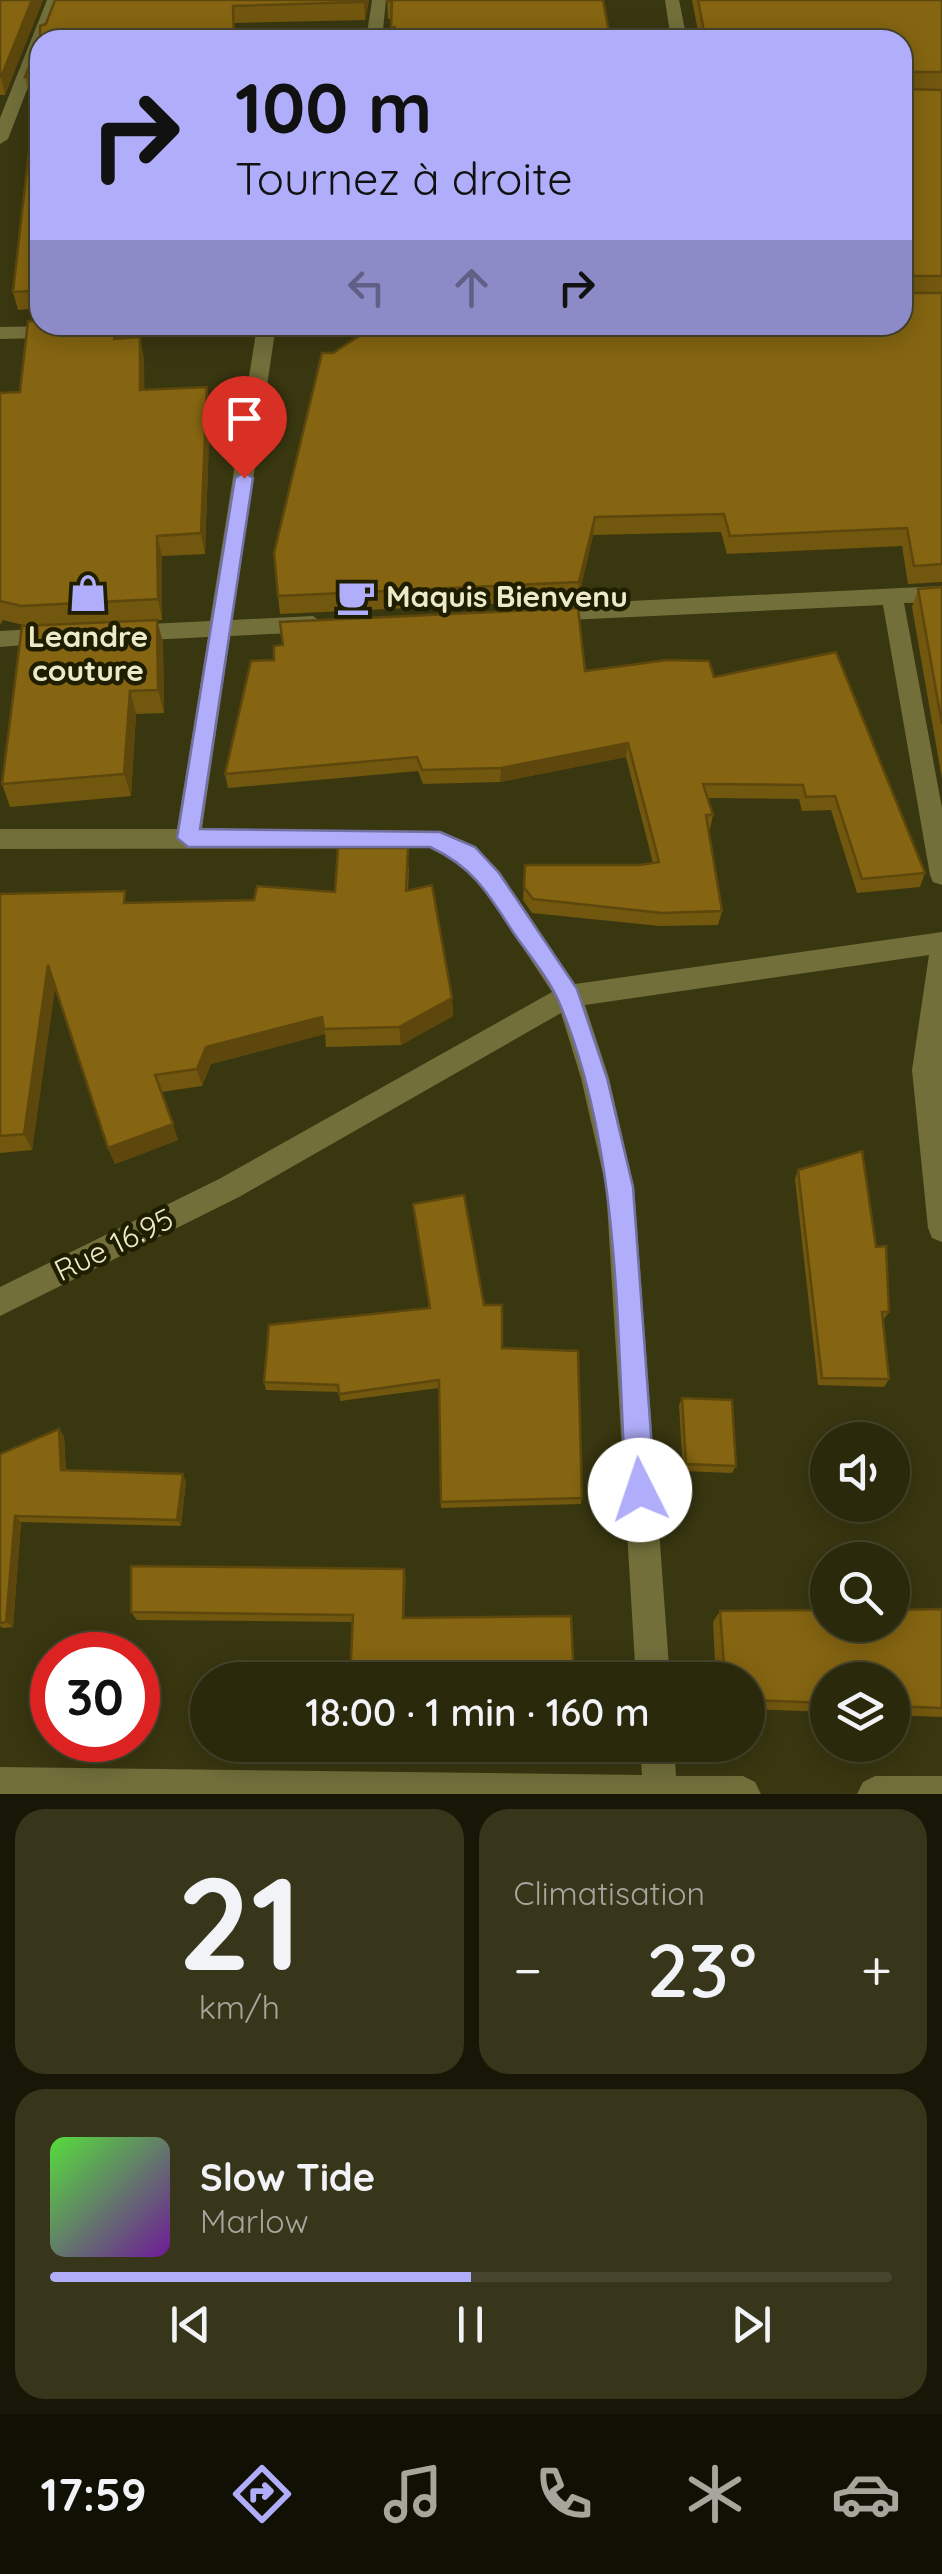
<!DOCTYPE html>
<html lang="fr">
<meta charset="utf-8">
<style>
:root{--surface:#2b290c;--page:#37351a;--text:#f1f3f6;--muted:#a6a69d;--line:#47452d;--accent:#b0aefa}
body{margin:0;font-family:Quicksand,sans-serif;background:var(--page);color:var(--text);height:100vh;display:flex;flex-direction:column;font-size:38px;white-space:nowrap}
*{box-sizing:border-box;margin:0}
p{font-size:32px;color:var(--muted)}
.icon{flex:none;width:55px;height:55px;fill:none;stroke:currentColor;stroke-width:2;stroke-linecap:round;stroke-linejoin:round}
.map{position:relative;height:1794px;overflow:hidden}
.panel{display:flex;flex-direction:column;gap:15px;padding:15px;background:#181707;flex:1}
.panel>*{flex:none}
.top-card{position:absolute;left:30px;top:30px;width:882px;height:305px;border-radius:30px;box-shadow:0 5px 25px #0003,0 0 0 2px var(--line);background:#b0aefa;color:#111;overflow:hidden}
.buttons{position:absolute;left:810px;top:1422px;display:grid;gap:20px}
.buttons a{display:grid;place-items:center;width:100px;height:100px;border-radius:50%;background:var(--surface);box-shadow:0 5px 25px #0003,0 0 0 2px var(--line);font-size:50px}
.speed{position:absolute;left:30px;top:1632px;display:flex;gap:20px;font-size:50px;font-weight:700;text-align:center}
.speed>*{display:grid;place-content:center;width:130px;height:130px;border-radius:50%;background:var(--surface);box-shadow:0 5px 25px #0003,0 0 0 2px var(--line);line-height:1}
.speed .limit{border:15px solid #d22;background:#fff;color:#111}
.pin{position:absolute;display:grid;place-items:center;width:85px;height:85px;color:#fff;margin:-102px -42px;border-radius:50% 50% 50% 0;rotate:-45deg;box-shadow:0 0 10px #0007}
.pin .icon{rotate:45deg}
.me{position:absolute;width:110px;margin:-55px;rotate:356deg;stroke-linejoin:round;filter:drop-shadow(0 0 8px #0008)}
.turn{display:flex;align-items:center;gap:35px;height:210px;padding:0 40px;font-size:45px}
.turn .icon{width:130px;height:130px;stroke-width:2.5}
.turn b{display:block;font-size:70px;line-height:85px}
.lanes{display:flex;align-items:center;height:95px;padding:0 40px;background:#0003;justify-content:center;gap:50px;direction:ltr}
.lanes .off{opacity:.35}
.big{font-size:75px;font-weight:600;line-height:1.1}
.panel .card{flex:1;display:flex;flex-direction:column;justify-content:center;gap:15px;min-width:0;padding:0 35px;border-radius:30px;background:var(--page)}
.panel .dial{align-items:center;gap:0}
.dial b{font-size:130px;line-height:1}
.song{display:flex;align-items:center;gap:30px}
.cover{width:120px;height:120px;border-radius:15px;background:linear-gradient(135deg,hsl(110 70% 55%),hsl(280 70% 35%))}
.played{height:10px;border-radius:5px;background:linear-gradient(90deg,var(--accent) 50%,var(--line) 50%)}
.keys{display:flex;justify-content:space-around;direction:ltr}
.heat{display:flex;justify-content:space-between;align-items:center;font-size:55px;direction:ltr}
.panel .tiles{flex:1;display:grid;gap:15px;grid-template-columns:1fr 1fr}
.card:last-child{grid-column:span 2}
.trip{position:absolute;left:190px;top:1662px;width:575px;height:100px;border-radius:50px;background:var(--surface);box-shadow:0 5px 25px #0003,0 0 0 2px var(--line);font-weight:600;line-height:100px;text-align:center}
.tabs{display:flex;height:160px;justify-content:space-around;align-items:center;background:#111005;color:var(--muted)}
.tabs .icon{width:70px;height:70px}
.tabs .current{color:var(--accent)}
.tabs b{font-size:45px;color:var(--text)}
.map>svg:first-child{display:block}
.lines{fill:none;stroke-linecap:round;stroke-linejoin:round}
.street{fill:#726f3b;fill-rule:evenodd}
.wall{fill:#72570f}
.shaded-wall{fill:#5d470c}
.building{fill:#856511;stroke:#5d470c;stroke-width:2.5}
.route{fill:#b0aefa;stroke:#7271a2;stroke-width:2.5}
.labels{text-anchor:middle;stroke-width:9;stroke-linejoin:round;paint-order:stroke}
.poi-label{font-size:30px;font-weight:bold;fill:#edebc7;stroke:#201e01;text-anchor:start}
.street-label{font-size:30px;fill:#edebc7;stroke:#201e01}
</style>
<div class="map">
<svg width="942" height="1794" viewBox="0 0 942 1794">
<rect width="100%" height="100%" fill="#393710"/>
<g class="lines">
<path class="street" d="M 47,0 L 61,0 L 46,40 L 40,40 L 40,56 L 8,139 L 0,144 L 0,118 Z
M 372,0 L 386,0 L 382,40 L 366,40 Z
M 665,0 L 679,0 L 687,40 L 671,40 Z
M 104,325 L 366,325 L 357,331 L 275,332 L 232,620 L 313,616 L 324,624 L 313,632 L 230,636 L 202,829 L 441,831 L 476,847 L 500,872 L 575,984 L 942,932 L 942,1242 L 932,1238 L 928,1228 L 912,1070 L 929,955 L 585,1005 L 609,1078 L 634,1187 L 670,1680 L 636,1680 L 606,1187 L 581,1078 L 561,1013 L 239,1197 L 0,1316 L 0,1287 L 219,1179 L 552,992 L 482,886 L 458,861 L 430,848 L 0,849 L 0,829 L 177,829 L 208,637 L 128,641 L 117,633 L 128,625 L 210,621 L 256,333 L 0,339 L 0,327 Z
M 942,586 L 942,602 L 904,603 L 942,808 L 942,885 L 933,882 L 930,875 L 883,605 L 547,621 L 536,613 L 547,605 Z
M 53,628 L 61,630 L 64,636 L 61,642 L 0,647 L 0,631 Z
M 640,1745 L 674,1745 L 676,1776 L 743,1776 L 755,1782 L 761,1794 L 0,1794 L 0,1767 L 642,1775 Z
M 875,1776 L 942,1776 L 942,1794 L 857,1794 L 863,1782 Z"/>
</g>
<path class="wall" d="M 0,0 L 43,0 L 5,95 L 0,95 Z
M 55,0 L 369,0 L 365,20 L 236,23 L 40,40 L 40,95 L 29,95 L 25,77 Z
M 387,0 L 609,32 L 698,31 L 692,0 L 942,0 L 942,582 L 908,584 L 902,546 L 727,554 L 721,532 L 593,535 L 578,600 L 280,614 L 278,596 L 333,353 L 810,327 L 902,325 L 902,40 L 392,40 L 392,19 L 388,19 Z
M 40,117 L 40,325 L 120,325 L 123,339 L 144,358 L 144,390 L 210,408 L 205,554 L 162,556 L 162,620 L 157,620 L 163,643 L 164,713 L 136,714 L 131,796 L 10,807 L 2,784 L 27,626 L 3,620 L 0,625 L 0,393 L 20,392 L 35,321 L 32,309 L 18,310 L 13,292 Z
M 942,587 L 942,779 L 912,607 L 918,589 Z
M 585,671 L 714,677 L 925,873 L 920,887 L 857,893 L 831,810 L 802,811 L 799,799 L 707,798 L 713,815 L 710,829 L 708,829 L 722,911 L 718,925 L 660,926 L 532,913 L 523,900 L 525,865 L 640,865 L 653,863 L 626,757 L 500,782 L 423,784 L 418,771 L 228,788 L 225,774 Z
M 409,867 L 408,891 L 452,998 L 453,1016 L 401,1045 L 326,1047 L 325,1034 L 211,1064 L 202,1086 L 161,1092 L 178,1140 L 115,1164 L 108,1148 L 55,986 L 32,1150 L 0,1153 L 0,894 L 129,903 L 254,900 L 335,892 Z
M 798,1170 L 876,1247 L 889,1312 L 883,1320 L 889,1379 L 884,1387 L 818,1385 L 795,1179 Z
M 413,1204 L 484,1305 L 502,1348 L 582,1498 L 581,1504 L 441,1508 L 439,1388 L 340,1401 L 339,1392 L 266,1390 L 264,1382 L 429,1308 Z
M 682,1398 L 736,1466 L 732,1473 L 683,1471 L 679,1405 Z
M 59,1429 L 64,1437 L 66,1470 L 186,1481 L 181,1526 L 21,1522 L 13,1627 L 3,1628 L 0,1626 L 0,1454 Z
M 406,1577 L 353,1622 L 137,1620 L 131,1612 Z
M 942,1609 L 942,1717 L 892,1715 L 892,1680 L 828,1680 L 828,1712 L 748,1709 L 748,1680 L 716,1680 L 713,1622 L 720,1611 Z"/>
<path class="shaded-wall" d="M 32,0 L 43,0 L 5,95 L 1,77 Z
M 365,0 L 369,0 L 365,20 L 364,2 Z
M 117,325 L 120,325 L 123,340 L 114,339 Z
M 140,337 L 144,358 L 145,411 L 140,390 Z
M 207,387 L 210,408 L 205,554 L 201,533 Z
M 595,517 L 593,535 L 578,600 L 579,582 Z
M 157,536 L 162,556 L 162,620 L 158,599 Z
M 157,620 L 163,643 L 164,713 L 158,690 Z
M 130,691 L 136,714 L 131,796 L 124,774 Z
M 628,743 L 626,757 L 500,782 L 501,768 Z
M 48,965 L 56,983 L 32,1150 L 24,1134 Z
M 452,998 L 453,1016 L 401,1045 L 399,1027 Z
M 322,1017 L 325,1034 L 211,1064 L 202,1086 L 197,1069 L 206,1047 Z
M 173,1124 L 178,1140 L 115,1164 L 108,1148 Z
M 59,1429 L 64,1437 L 66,1477 L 61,1470 Z
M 183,1474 L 186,1481 L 181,1526 L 177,1520 Z
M 15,1516 L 21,1522 L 13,1627 L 6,1622 Z
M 404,1569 L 406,1577 L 404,1625 L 403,1618 Z"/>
<path class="building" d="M 0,0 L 32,0 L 1,77 L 0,77 Z
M 55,0 L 365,0 L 364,2 L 233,6 L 234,40 L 40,40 L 40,77 L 25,77 L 40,39 L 40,26 L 46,24 Z
M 387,0 L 603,0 L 609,32 L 704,31 L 698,0 L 942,0 L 942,72 L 906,72 L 902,76 L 902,40 L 395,40 L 395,27 L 391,27 L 392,1 L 387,1 Z
M 902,78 L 903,89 L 942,90 L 942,276 L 907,276 L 903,280 L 904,293 L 942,293 L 942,564 L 914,566 L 907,528 L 730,536 L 724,514 L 595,517 L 579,582 L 278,596 L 274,553 L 322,353 L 333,353 L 376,325 L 810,325 L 810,327 L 902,325 Z
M 40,117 L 40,304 L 30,304 L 32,291 L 13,292 L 30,142 Z
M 28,321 L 40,321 L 40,325 L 117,325 L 114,339 L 140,337 L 140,390 L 207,387 L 201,533 L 157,536 L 158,599 L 21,606 L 0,601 L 0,393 L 20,392 Z
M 942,587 L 942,724 L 918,589 Z
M 578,608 L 585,671 L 667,660 L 709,661 L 714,677 L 836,652 L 925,873 L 862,879 L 835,796 L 806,797 L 803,785 L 703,784 L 713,815 L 706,815 L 722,911 L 662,913 L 533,899 L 524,887 L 525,865 L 640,865 L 659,862 L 628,743 L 501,768 L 422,770 L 417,757 L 225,774 L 251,661 L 274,660 L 274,646 L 283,645 L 280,622 Z
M 157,620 L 158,690 L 130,691 L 124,774 L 2,784 L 22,626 Z
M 338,848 L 408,848 L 406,891 L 432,885 L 452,998 L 399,1027 L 324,1029 L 322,1017 L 206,1047 L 197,1069 L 155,1075 L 173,1124 L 108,1148 L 48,965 L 24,1134 L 0,1136 L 0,894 L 125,891 L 124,903 L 254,900 L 257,886 L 335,892 Z
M 862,1151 L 876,1247 L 886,1246 L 889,1312 L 882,1312 L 889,1379 L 822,1378 L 798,1170 Z
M 464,1195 L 484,1305 L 502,1305 L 502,1348 L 578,1351 L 582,1498 L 441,1502 L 439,1380 L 339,1394 L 338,1385 L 264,1382 L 269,1325 L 430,1308 L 413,1204 Z
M 682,1398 L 732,1400 L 736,1466 L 686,1464 Z
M 59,1429 L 61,1470 L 183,1474 L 177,1520 L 15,1516 L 6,1622 L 0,1623 L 0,1454 Z
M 131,1566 L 404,1569 L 403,1618 L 571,1616 L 574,1680 L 350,1680 L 353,1615 L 131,1612 Z
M 942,1609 L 942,1708 L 892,1706 L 892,1680 L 828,1680 L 828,1703 L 748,1700 L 748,1680 L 725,1680 L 720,1611 L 828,1610 L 828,1625 L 892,1625 L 892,1610 Z"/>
<path class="route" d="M 244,472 L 253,478 L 200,829 L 440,832 L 475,847 L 499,873 L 577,989 L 607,1078 L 633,1187 L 655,1490 L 650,1500 L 640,1505 L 630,1500 L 626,1490 C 616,1332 622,1150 559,1002 C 548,977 528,954 513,932 C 488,893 473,867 430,847 L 188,847 L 177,838 L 235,478 Z"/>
<defs>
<g id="shop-bare" transform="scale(3)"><path d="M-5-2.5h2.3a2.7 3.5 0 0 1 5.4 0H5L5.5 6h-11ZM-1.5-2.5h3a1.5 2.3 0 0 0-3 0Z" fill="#b0aefa" stroke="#201e01" stroke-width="2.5" paint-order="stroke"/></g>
<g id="cafe-bare" transform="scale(3)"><path d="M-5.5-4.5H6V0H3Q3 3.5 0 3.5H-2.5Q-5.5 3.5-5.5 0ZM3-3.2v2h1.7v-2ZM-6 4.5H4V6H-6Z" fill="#b0aefa" stroke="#201e01" stroke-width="2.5" paint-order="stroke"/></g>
</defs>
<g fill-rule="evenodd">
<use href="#shop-bare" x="88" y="593"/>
<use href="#cafe-bare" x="356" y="597"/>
</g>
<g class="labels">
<g class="poi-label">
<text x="386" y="607">Maquis Bienvenu</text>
<text x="88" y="647" text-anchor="middle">Leandre<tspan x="88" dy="34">couture</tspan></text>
</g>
<g class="street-label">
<text transform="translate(114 1245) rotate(-26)" y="10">Rue 16.95</text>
</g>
</g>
</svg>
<div class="buttons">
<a><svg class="icon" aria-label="sound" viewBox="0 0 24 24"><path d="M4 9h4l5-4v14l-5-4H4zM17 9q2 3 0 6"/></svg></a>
<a><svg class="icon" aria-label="search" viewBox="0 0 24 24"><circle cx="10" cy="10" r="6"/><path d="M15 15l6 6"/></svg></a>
<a><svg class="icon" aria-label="layers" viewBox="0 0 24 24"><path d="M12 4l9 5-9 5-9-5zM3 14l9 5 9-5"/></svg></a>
</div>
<div class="speed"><div class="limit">30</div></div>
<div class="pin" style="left:244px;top:478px;background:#d93025"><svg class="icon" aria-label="arrive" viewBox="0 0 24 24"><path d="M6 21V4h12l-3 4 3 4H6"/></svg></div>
<svg class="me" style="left:640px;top:1490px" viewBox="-20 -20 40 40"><circle r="19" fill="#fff"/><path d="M0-13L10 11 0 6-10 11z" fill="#b0aefa"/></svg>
<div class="trip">18:00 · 1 min · 160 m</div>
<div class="top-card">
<div class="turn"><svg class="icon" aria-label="right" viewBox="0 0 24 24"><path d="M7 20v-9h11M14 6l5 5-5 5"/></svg><div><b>100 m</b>Tournez à droite</div></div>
<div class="lanes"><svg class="icon off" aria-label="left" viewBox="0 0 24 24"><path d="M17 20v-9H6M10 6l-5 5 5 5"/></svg><svg class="icon off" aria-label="ahead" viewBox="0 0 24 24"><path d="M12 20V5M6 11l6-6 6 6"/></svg><svg class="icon" aria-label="right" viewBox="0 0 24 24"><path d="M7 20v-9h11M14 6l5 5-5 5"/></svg></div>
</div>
</div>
<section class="panel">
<div class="tiles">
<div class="card dial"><b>21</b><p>km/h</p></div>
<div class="card"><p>Climatisation</p>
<div class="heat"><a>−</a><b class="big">23°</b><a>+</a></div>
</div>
<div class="card">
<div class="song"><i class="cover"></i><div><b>Slow Tide</b><p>Marlow</p></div></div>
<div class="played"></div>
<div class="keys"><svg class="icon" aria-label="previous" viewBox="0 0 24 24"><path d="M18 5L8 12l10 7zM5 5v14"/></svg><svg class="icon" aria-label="pause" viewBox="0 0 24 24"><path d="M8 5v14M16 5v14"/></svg><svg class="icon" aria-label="next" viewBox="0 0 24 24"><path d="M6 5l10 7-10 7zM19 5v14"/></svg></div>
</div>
</div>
</section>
<nav class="tabs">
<b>17:59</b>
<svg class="icon current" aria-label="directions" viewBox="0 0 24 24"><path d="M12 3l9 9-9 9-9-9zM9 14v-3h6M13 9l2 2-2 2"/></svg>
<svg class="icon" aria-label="music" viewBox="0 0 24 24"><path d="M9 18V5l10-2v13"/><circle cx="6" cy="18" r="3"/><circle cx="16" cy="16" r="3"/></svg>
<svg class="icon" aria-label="phone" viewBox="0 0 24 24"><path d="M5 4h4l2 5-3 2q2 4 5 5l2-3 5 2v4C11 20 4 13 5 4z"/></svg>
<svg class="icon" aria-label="climate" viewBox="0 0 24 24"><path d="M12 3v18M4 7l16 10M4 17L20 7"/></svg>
<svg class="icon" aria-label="car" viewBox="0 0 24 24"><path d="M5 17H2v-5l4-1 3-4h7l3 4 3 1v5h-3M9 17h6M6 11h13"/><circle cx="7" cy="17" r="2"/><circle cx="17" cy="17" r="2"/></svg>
</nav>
